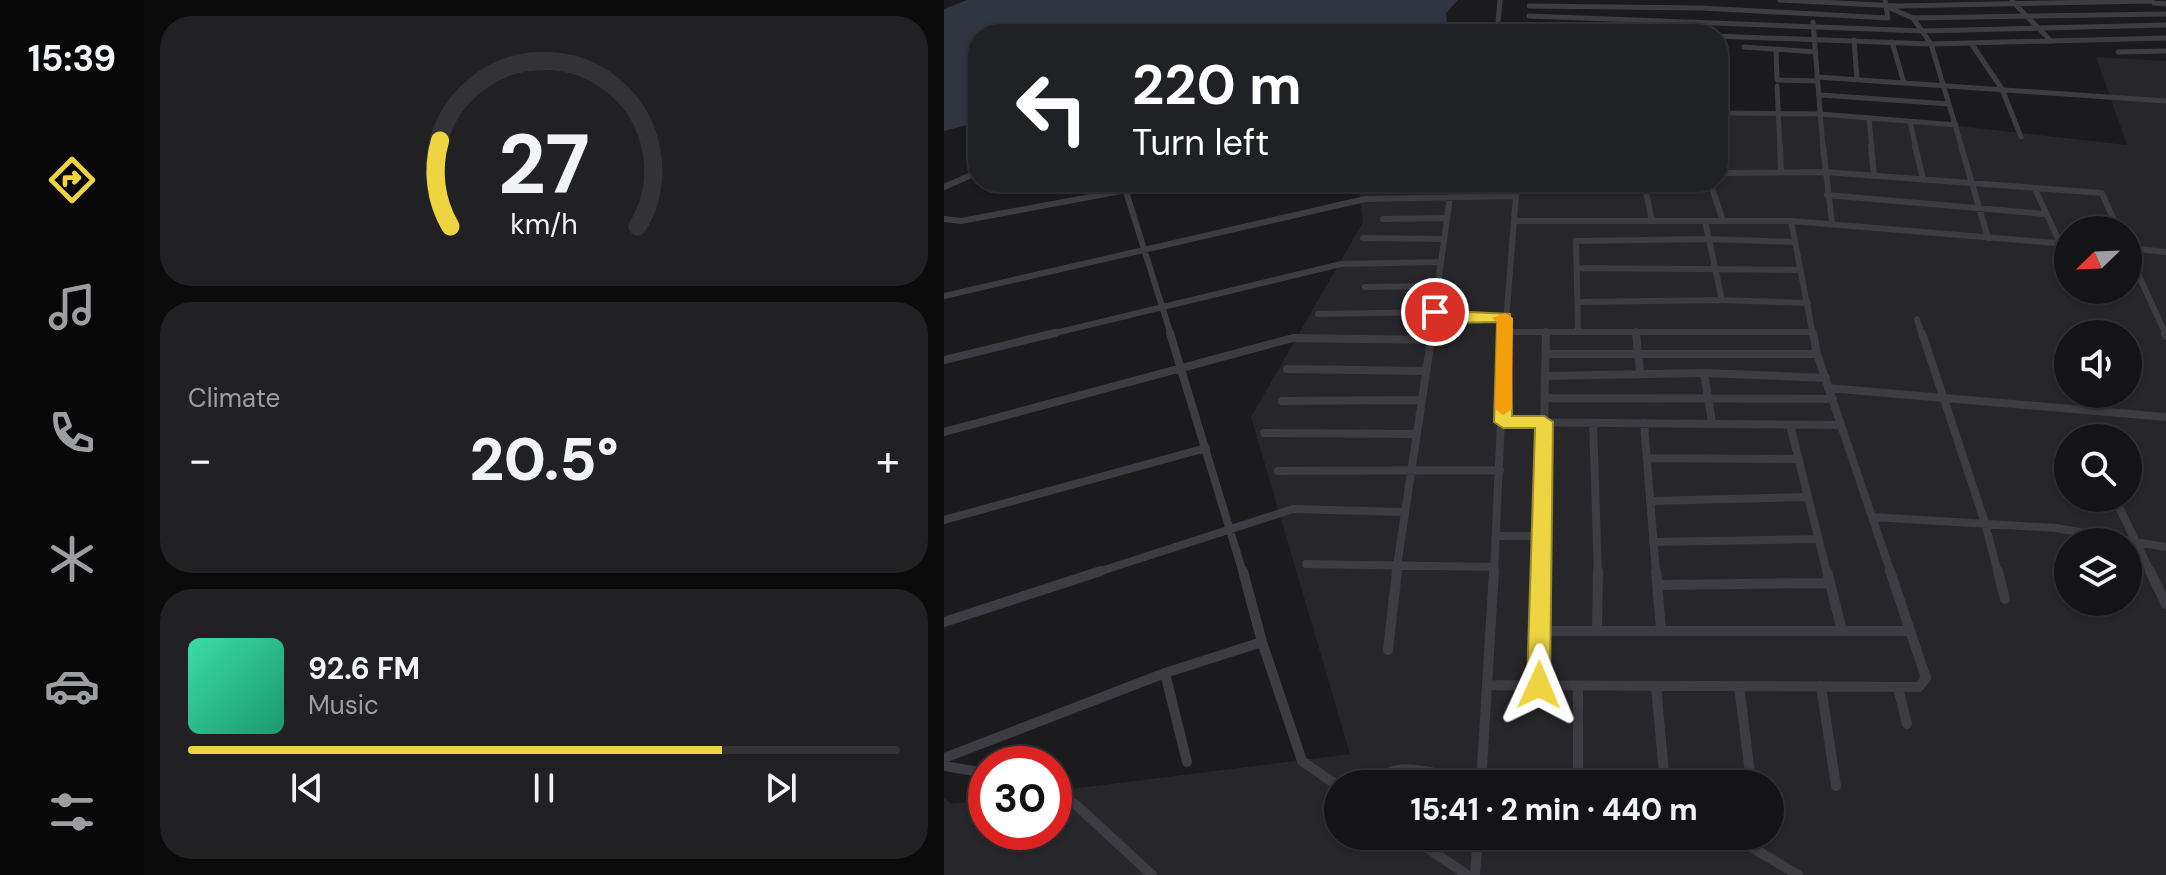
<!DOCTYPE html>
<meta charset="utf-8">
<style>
:root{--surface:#141416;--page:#212123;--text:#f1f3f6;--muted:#9d9ea1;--line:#333335;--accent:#eed441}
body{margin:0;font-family:"DM Sans",sans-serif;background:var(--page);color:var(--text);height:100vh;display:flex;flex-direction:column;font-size:30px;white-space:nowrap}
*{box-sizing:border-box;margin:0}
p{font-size:26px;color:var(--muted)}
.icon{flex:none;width:44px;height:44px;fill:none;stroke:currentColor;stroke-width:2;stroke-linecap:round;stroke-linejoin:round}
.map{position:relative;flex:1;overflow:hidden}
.details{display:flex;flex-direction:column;gap:16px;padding:16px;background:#0b0b0c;width:800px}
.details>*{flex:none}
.banner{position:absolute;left:24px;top:24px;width:760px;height:168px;border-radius:32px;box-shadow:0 2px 6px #0004,0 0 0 2px var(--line);background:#202124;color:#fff;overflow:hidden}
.needle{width:52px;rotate:247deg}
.tools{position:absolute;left:1110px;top:216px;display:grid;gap:16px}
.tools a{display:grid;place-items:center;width:88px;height:88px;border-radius:50%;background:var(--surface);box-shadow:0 2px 6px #0004,0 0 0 2px var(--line);font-size:40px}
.speed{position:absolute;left:24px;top:746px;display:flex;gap:16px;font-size:40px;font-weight:700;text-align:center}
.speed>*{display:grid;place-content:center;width:104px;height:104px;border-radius:50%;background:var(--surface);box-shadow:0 2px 6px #0004,0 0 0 2px var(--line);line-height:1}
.speed .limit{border:12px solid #d22;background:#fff;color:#111}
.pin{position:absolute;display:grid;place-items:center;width:68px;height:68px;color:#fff;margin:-34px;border:4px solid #fff;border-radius:50%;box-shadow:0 2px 8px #0007}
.me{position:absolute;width:88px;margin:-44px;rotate:1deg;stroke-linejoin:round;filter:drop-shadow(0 0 6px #0008)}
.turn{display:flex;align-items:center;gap:28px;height:168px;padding:0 32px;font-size:36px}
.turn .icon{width:104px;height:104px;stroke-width:2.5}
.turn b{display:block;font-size:56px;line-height:68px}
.big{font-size:60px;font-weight:800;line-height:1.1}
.details .widget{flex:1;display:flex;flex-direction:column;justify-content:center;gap:12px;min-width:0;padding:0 28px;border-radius:32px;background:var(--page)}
.details .dial{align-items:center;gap:0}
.dial svg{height:208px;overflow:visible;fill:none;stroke:var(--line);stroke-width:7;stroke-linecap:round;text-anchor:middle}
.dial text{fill:var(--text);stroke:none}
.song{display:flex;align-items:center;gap:24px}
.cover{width:96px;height:96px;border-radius:12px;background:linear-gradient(135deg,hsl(160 70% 55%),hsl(160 70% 35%))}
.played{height:8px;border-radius:4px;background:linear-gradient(90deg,var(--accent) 75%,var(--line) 75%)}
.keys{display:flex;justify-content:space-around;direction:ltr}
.heat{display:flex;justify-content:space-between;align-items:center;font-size:44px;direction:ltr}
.trip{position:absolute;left:380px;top:770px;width:460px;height:80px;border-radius:40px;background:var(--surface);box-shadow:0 2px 6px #0004,0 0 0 2px var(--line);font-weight:800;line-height:80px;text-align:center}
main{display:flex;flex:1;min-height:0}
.tabs{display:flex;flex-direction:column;width:144px;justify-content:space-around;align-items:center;background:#080809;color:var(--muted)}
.tabs .icon{width:56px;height:56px}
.tabs .active{color:var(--accent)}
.tabs b{font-size:36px;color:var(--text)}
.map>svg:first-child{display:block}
.built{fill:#27262a;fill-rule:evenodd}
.water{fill:#303641}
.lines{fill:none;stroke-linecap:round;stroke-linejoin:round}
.street-far3{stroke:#3c3c42;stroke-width:5}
.street-far2{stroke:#3c3c42;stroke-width:6}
.street-far1{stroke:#3c3c42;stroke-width:8}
.street{stroke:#3c3c42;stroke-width:10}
.route{fill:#eed441;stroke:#9b8a2a;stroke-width:2}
.slow{fill:#f59e0b}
</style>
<main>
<nav class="tabs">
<b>15:39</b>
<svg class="icon active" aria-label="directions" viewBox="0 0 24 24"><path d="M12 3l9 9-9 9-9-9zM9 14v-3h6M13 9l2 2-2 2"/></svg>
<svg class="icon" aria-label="music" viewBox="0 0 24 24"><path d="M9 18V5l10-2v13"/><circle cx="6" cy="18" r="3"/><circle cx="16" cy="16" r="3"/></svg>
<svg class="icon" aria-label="phone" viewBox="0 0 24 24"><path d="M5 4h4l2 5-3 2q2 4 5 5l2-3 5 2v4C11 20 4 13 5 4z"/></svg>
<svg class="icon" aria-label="climate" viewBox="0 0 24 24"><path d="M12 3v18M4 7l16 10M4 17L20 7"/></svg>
<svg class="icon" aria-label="car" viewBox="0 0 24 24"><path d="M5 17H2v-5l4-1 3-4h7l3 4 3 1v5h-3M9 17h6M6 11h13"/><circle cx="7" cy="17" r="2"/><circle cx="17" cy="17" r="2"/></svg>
<svg class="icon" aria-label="filters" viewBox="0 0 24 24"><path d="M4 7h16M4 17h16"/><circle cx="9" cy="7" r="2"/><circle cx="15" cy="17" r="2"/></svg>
</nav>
<section class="details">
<div class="widget dial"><svg viewBox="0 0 100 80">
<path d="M14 69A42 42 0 1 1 86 69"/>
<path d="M14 69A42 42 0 0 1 10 36" stroke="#eed441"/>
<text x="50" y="56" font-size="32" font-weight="700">27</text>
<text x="50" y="72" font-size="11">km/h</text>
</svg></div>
<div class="widget"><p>Climate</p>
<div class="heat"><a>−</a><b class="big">20.5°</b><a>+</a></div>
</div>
<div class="widget">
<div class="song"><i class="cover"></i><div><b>92.6 FM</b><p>Music</p></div></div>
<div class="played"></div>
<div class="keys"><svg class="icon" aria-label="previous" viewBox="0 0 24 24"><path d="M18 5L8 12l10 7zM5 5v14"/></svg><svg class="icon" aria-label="pause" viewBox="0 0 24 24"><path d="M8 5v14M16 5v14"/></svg><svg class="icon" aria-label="next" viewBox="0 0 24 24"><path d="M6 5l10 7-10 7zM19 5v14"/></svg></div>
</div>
</section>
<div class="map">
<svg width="1222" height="875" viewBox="0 0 1222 875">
<rect width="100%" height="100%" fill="#1b1a1d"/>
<path class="built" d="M 1152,57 L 1222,61 L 1222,875 L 0,875 L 0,798 L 8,804 L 42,800 L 42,832 L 110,832 L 110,791 L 406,754 L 307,417 L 419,222 L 414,182 L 774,182 L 774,115 L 927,116 L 1183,145 ZM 1124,230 L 1184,230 L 1184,290 L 1124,290 ZM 1124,334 L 1184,334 L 1184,394 L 1124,394 ZM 1124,438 L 1184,438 L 1184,498 L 1124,498 ZM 1124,542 L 1184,542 L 1184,602 L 1124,602 ZM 394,784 L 826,784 L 826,836 L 394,836 Z"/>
<path class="water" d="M 23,0 L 514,0 L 502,13 L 503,24 L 492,34 L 34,34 L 34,122 L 0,131 L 0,9 Z"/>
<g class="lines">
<path class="street-far3" d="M 836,0 L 953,6 L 1208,1
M 1068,1 L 1107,41
M 1210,3 L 1222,4
M 585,6 L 757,8 L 944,18 L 941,0
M 946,8 L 969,18 L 987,44 L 1018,148
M 585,16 L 979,31 L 1222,25
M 969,18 L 1222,14
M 869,22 L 879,148
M 583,29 L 987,44 L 1222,38
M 553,34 L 556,0
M 910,40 L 913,79
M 948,42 L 960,83
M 1027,43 L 1058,89 L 1077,137
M 800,47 L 872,52
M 832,50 L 833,80 L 873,81
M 1174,52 L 1222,51
M 873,77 L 1222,101
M 833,86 L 836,148
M 877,95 L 1005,104
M 774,113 L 877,114 L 1012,125
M 925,119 L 928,148
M 966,122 L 972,148"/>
<path class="street-far2" d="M 836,146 L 837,171
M 879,146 L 888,223
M 927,146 L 930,176
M 971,146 L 979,179
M 1017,146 L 1044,238
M 774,173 L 881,172 L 1158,193 L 1174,230
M 179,182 L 227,335
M 700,182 L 708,221
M 766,182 L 779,221
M 0,187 L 34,172
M 1091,189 L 1116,243
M 883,195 L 1101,214
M 0,219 L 17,221 L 226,182
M 439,219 L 502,218
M 571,221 L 847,221 L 1124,244
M 761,221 L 778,300
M 847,221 L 869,335
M 419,238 L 499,239
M 1184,248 L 1222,252
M 1184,252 L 1222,335
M 633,268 L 856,270
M 421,287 L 494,286
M 0,296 L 421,199 L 571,196
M 635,302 L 778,300 L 864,303
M 374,314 L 491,312 L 504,316 L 561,318
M 973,319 L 978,335
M 634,330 L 632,241 L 763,239 L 850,242
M 692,331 L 692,335
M 560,332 L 868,332
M 103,335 L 397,264 L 497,262
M 487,335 L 508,182
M 561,335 L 573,182
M 602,335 L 602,331"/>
<path class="street-far1" d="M 226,333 L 299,573
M 692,333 L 696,372
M 869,333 L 873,354 L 947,573
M 978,333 L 1041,523 L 1054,573
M 1221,333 L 1222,336
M 602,354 L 873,354
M 0,360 L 111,333
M 343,369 L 481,371
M 760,373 L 768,422
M 601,376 L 760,373 L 882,378
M 884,388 L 1222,417
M 601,398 L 889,399
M 338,401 L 477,400
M 559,422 L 895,425
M 649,423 L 654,573
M 700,423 L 712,573
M 846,425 L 883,573
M 0,432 L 349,338 L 486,340
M 320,433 L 473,434
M 703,458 L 853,459
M 334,471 L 556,470
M 706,501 L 863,497
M 1173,503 L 1207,573
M 928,517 L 1112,528 L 1222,547
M 0,520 L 262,448
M 552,536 L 598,536
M 709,542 L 874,539
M 362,564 L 550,567
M 151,573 L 349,509 L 459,512
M 452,573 L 488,333
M 550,573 L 561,333
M 597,573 L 602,333"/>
<path class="street" d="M 299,571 L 318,642 L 358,761 L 394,786
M 712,571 L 717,629
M 883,571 L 898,631
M 1054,571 L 1061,599
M 1206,571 L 1222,604
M 713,585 L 885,583
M 0,622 L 157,571
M 596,631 L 964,631
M 653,631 L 654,571
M 444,650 L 453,571
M 221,673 L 243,762
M 543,685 L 975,687 L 982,678 L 946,571
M 595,685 L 597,571
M 634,686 L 634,784
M 712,686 L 721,784
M 795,686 L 807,781
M 877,686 L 892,786
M 954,688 L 963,724
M 0,758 L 221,673 L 318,642
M 0,766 L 42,773
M 538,778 L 601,784
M 432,784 C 445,764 466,769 487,772
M 537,784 L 550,571
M 110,792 L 131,804 L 208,875
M 466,836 L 523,875
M 789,836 L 854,875
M 531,875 L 534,836"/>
</g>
<path class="route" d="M 491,307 L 505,311 L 566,314 L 568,416 L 600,416 L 609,422 L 606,685 L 603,692 L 595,695 L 587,692 L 583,685 L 591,428 L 559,428 L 550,422 L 553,322 C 531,322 500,326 483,312 Z"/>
<path class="slow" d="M 561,313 L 569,318 L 568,409 L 559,415 L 551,409 L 553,322 L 548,318 Z"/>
</svg>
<div class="tools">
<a><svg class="needle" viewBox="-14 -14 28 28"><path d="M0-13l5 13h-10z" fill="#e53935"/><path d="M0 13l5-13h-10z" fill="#9d9ea1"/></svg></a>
<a><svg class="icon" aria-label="sound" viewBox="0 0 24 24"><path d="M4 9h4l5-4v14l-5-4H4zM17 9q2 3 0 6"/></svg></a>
<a><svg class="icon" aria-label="search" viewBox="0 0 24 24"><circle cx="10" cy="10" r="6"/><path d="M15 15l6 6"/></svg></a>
<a><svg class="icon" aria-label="layers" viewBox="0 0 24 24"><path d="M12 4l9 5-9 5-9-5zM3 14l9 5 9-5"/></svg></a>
</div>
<div class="speed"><div class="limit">30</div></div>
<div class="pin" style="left:491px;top:312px;background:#d93025"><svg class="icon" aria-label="arrive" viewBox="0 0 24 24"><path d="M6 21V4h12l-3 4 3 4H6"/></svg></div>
<svg class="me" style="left:595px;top:685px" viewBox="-20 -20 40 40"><path d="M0-17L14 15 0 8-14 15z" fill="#eed441" stroke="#fff" stroke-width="4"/></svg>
<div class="trip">15:41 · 2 min · 440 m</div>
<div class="banner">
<div class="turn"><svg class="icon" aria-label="left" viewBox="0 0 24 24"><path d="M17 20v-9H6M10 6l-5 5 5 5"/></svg><div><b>220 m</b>Turn left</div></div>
</div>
</div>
</main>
